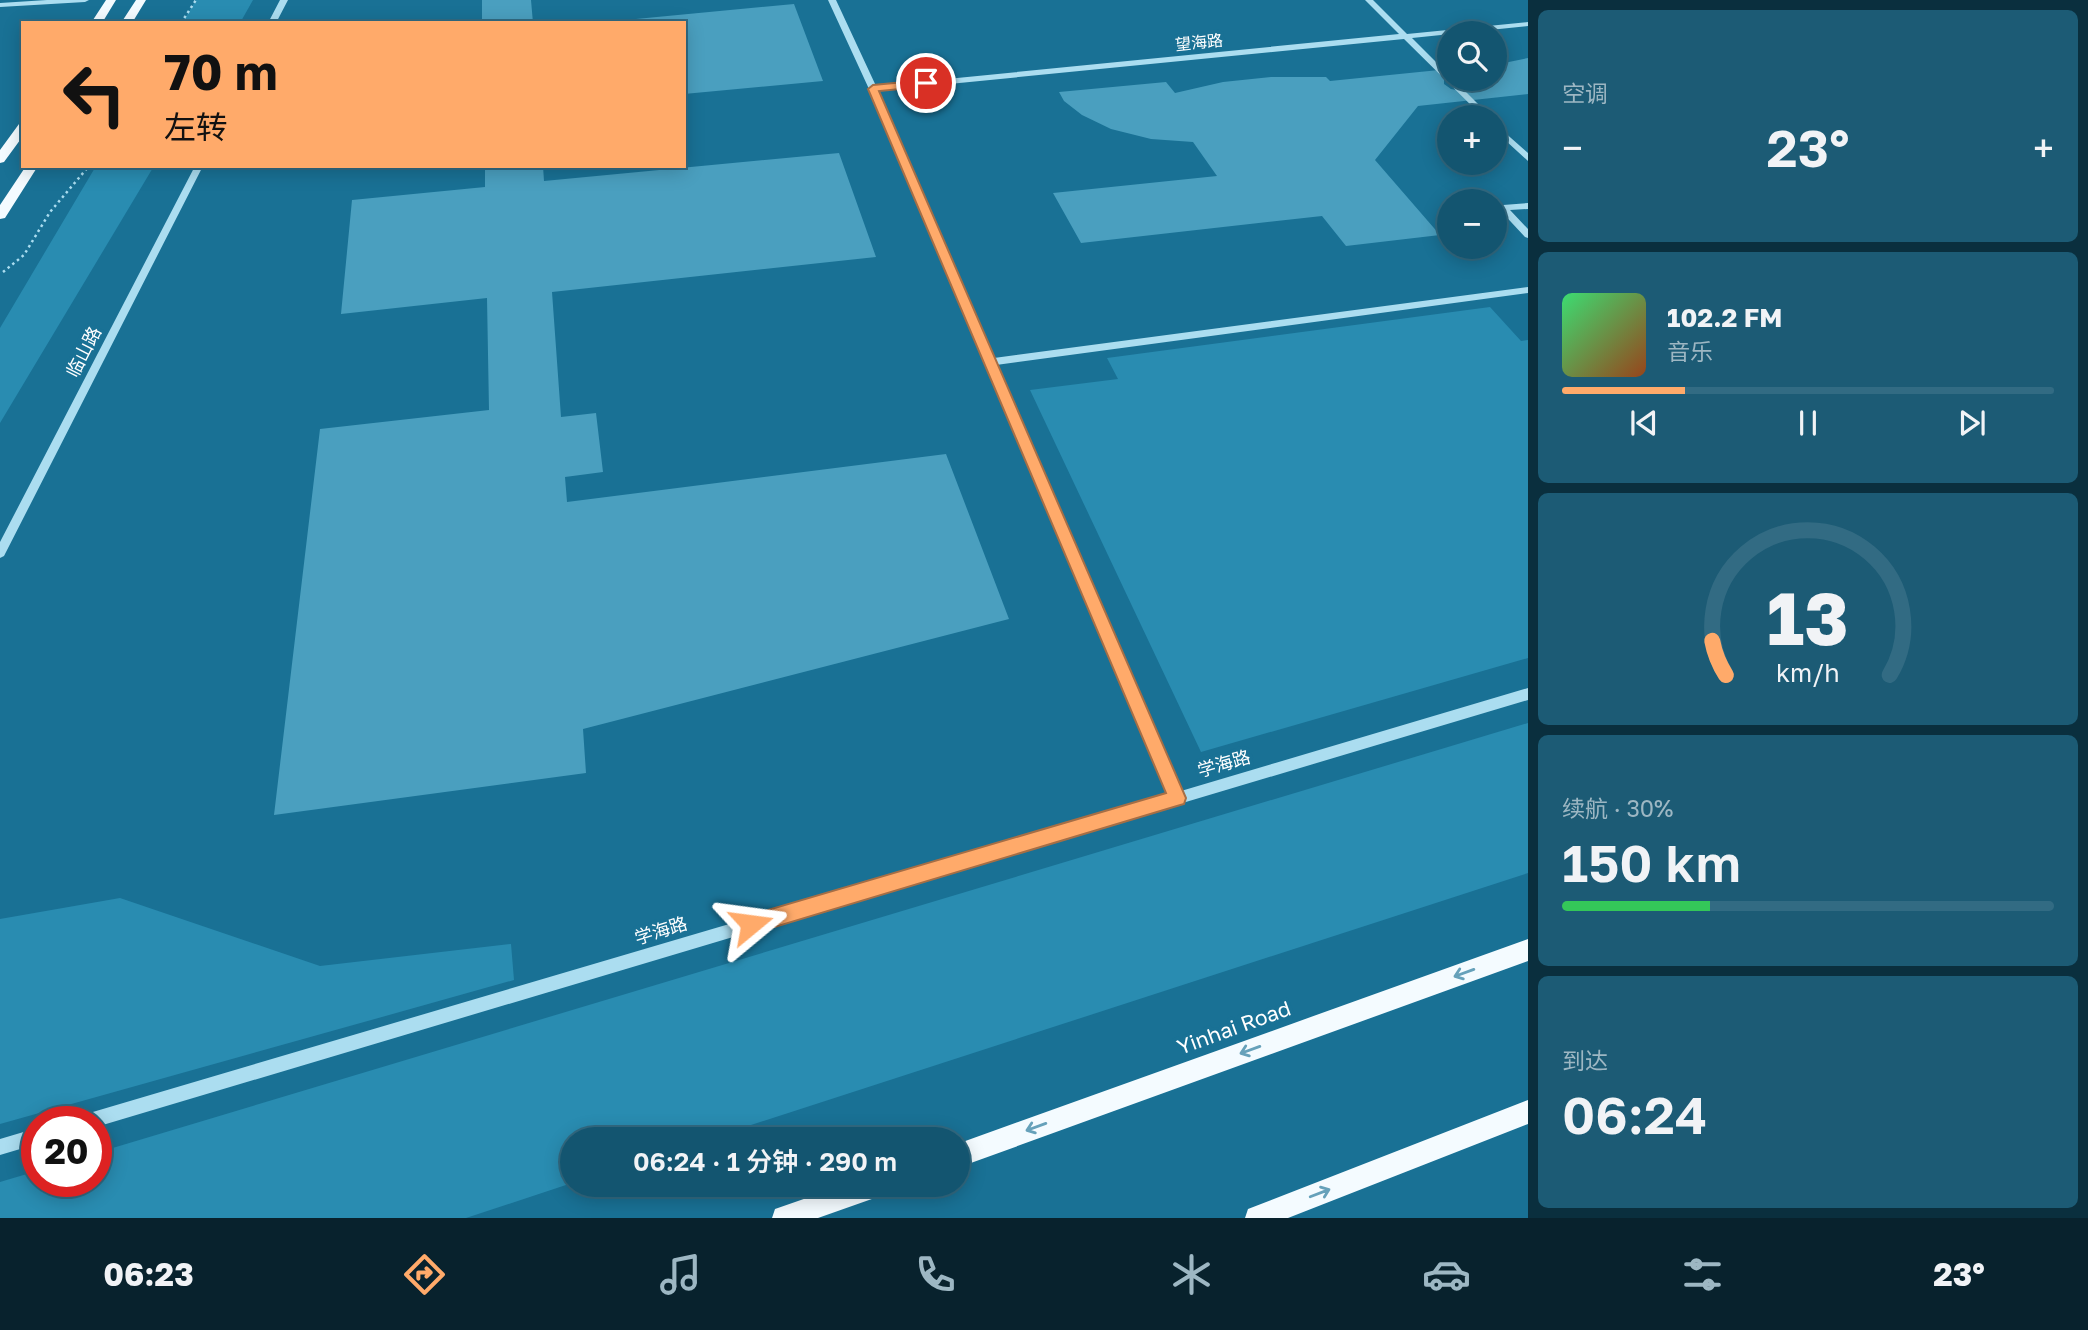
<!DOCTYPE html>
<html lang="zh">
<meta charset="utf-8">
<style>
:root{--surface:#135570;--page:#1c5b75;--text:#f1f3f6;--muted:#9db7c3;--line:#326b83;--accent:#ffaa6a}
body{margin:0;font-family:"Golos Text","Noto Sans SC",sans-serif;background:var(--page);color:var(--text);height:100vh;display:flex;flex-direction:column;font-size:26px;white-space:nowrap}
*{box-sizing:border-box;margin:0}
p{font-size:23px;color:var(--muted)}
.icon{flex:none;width:38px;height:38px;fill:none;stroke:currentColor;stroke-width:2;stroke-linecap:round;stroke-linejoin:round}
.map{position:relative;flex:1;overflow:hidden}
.details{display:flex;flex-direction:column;gap:10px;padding:10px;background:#0a2f3e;width:560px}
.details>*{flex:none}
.hud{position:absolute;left:21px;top:21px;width:665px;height:147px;border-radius:0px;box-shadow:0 4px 18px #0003,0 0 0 2px var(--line);background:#ffaa6a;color:#111;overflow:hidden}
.tools{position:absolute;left:1437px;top:21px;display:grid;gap:14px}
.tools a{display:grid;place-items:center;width:70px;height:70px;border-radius:50%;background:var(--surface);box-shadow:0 4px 18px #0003,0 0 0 2px var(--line);font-size:35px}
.speed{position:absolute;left:21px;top:1106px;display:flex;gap:14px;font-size:35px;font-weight:700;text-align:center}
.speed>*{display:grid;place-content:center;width:91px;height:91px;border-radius:50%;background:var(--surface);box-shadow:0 4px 18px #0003,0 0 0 2px var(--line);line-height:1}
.speed .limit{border:10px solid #d22;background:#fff;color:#111}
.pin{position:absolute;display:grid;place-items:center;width:60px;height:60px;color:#fff;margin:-30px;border:4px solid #fff;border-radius:50%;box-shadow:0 2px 7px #0007}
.me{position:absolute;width:77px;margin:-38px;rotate:74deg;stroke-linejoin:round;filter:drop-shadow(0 0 5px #0008)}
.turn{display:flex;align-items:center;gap:24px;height:147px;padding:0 28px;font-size:32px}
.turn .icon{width:91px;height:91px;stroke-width:2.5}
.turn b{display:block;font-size:49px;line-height:60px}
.big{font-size:52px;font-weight:600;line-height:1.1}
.details .card{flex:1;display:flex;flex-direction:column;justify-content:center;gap:10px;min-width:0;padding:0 24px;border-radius:10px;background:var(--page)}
.details .dial{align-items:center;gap:0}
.dial svg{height:182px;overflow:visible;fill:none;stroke:var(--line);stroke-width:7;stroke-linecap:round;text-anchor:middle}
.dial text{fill:var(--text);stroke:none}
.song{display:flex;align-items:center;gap:21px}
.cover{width:84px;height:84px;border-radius:10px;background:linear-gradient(135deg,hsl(140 70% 55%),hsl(20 70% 35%))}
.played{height:7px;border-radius:4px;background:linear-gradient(90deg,var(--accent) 25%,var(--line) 25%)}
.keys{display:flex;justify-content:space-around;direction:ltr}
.heat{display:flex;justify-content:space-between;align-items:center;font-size:38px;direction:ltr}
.charge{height:10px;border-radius:5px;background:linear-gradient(90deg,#34c759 30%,var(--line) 0)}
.trip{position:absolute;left:560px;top:1127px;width:410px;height:70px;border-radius:35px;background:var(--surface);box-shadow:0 4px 18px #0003,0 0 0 2px var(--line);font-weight:600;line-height:70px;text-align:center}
.tabs{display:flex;height:112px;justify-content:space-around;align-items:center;background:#08222d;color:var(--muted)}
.tabs .icon{width:49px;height:49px}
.tabs .on{color:var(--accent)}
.tabs b{font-size:32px;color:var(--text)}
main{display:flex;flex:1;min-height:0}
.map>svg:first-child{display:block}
.green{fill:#298cb1}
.building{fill:#4a9fbf}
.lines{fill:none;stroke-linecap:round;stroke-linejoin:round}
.path{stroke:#abddf0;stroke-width:2.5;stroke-dasharray:2.5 3.5;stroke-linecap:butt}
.minor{fill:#abddf0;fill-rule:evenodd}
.major{fill:#f4fbff;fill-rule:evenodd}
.oneway{stroke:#66a1ba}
.route{fill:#ffaa6a;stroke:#a66e45;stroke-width:2}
.labels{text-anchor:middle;stroke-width:7;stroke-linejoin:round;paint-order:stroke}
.far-street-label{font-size:16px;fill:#fff;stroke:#197195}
.street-label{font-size:18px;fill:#fff;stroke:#197195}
.near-street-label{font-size:21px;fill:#fff;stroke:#197195}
</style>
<main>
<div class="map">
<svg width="1528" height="1218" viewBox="0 0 1528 1218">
<rect width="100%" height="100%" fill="#197195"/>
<path class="green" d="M 196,0 L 253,0 L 240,23 L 182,23 Z
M 96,166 L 154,166 L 0,423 L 0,328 Z
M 1490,307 L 1521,341 L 1528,340 L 1528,658 L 1201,752 L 1030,390 L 1118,379 L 1107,358 Z
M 1528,723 L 1528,873 L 708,1139 L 572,1139 L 572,1183 L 466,1218 L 0,1218 L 0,1182 L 37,1171 L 37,1181 L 96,1181 L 96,1153 Z
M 120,898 L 320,966 L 511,944 L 514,980 L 0,1124 L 0,919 Z"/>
<path class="building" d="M 482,0 L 531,0 L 533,23 L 482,23 Z
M 794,4 L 823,81 L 684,94 L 684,23 L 594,23 Z
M 1528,58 L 1528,94 L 1418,106 L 1375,160 L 1440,235 L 1346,246 L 1322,216 L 1081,243 L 1053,193 L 1217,176 L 1193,142 L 1151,139 L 1111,129 L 1082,115 L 1064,101 L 1059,92 L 1166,82 L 1175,93 L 1223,82 L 1271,77 L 1326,77 L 1330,81 L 1449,69 L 1449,77 L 1444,80 L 1444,84 L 1451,89 L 1466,92 L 1474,88 L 1466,79 L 1494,79 L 1494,65 Z
M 839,153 L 876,257 L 552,292 L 561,417 L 596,413 L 603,472 L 565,477 L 567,502 L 946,454 L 1009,619 L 583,729 L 586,773 L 274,815 L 320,429 L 489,410 L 487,298 L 341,314 L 352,200 L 485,187 L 485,166 L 543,166 L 544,181 Z"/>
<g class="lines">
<path class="path" d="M 181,23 L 196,0
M 3,272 L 24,255 L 50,212 L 89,166"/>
<path class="minor" d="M 47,0 L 89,0 L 85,2 L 0,7 L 0,3 Z
M 280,0 L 288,0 L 276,23 L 268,23 Z
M 828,0 L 836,0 L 876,86 L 1399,34 L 1365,0 L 1373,0 L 1407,34 L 1528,22 L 1528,26 L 1412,38 L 1449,75 L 1449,79 L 1453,79 L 1491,117 L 1483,117 L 1404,39 L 878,91 L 994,358 L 1528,287 L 1528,293 L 996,365 L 1181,791 L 1528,688 L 1528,700 L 96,1127 L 96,1122 L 78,1122 L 80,1116 L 86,1114 L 1169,794 L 869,89 Z
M 1494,123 L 1528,153 L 1528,161 L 1494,130 Z
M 195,166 L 203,166 L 4,556 L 0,558 L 0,542 Z
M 1528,203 L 1528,209 L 1510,210 L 1528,229 L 1528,238 L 1525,237 L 1498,208 L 1503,205 Z
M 37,1128 L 37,1144 L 0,1155 L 0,1139 Z"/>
<path class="major" d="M 106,0 L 116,0 L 102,23 L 91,23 Z
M 136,0 L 146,0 L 132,23 L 121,23 Z
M 23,123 L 23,136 L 4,162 L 0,163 L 0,150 L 19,124 Z
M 26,166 L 38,166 L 5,218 L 0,219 L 0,205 Z
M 1528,939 L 1528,961 L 957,1168 L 957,1144 Z
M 1528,1100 L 1528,1124 L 1288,1218 L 1245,1218 L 1248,1209 Z
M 844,1185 L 889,1185 L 886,1194 L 818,1218 L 772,1218 L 775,1209 Z"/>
</g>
<defs><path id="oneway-shaft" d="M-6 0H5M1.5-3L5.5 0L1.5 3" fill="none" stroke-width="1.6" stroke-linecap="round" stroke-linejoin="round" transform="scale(1.75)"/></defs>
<g class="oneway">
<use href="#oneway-shaft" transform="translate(1464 973) rotate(160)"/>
<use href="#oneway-shaft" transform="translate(1250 1050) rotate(160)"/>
<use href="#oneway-shaft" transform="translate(1036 1127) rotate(160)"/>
<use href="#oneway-shaft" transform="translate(1320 1193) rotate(-21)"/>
</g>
<path class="route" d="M 926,80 L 930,81 L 930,86 L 879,91 L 1186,798 L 1184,804 L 1177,806 L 751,934 L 745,931 L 742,924 L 745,918 L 751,915 L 1166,793 L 868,89 L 873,85 Z"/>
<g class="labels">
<g class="far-street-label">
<text transform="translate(1199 42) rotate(-6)" y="6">望海路</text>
</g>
<g class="street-label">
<text transform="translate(84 352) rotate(-63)" y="6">临山路</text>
<text transform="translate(1224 764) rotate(-16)" y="6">学海路</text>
<text transform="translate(661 931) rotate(-17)" y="6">学海路</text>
</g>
<g class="near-street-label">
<text transform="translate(1234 1028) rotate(-20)" y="7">Yinhai Road</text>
</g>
</g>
</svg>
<div class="tools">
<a><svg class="icon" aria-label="search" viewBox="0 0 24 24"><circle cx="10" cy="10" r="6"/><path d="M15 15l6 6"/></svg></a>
<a>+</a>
<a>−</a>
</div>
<div class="speed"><div class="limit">20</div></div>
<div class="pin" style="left:926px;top:83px;background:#d93025"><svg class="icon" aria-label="arrive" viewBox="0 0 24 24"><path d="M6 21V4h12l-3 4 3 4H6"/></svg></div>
<svg class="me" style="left:751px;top:924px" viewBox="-20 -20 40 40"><path d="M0-17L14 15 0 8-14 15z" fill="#ffaa6a" stroke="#fff" stroke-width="4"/></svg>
<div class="trip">06:24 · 1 分钟 · 290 m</div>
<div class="hud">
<div class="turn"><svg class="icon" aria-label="left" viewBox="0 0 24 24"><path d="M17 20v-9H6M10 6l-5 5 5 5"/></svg><div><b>70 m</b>左转</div></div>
</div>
</div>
<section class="details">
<div class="card"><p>空调</p>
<div class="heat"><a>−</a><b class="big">23°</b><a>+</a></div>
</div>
<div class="card">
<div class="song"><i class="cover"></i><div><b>102.2 FM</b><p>音乐</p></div></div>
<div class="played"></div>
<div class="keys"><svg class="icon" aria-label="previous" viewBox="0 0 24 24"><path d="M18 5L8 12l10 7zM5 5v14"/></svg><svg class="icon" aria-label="pause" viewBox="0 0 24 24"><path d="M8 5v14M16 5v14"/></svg><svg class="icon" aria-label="next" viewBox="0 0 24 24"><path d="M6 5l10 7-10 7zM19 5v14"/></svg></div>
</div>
<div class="card dial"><svg viewBox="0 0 100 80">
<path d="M14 69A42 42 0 1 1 86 69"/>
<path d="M14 69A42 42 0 0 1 8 54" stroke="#ffaa6a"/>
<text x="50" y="56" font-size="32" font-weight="700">13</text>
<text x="50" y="72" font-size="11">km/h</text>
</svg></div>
<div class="card"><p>续航 · 30%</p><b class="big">150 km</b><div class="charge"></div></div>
<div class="card"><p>到达</p><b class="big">06:24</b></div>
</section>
</main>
<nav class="tabs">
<b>06:23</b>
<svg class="icon on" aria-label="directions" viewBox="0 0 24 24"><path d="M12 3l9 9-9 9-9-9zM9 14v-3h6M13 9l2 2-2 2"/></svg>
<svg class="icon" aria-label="music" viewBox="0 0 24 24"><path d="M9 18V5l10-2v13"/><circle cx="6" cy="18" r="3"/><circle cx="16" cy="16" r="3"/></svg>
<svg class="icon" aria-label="phone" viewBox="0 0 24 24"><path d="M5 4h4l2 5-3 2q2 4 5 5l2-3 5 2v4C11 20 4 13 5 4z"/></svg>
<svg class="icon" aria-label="climate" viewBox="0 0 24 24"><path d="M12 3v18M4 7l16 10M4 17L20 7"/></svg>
<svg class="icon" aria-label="car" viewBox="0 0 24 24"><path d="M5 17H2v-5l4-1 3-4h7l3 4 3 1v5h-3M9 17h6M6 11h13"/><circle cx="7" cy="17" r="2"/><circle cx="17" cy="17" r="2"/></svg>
<svg class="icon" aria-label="filters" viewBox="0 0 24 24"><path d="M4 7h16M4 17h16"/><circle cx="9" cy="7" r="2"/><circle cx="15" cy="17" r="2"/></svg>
<b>23°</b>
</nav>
